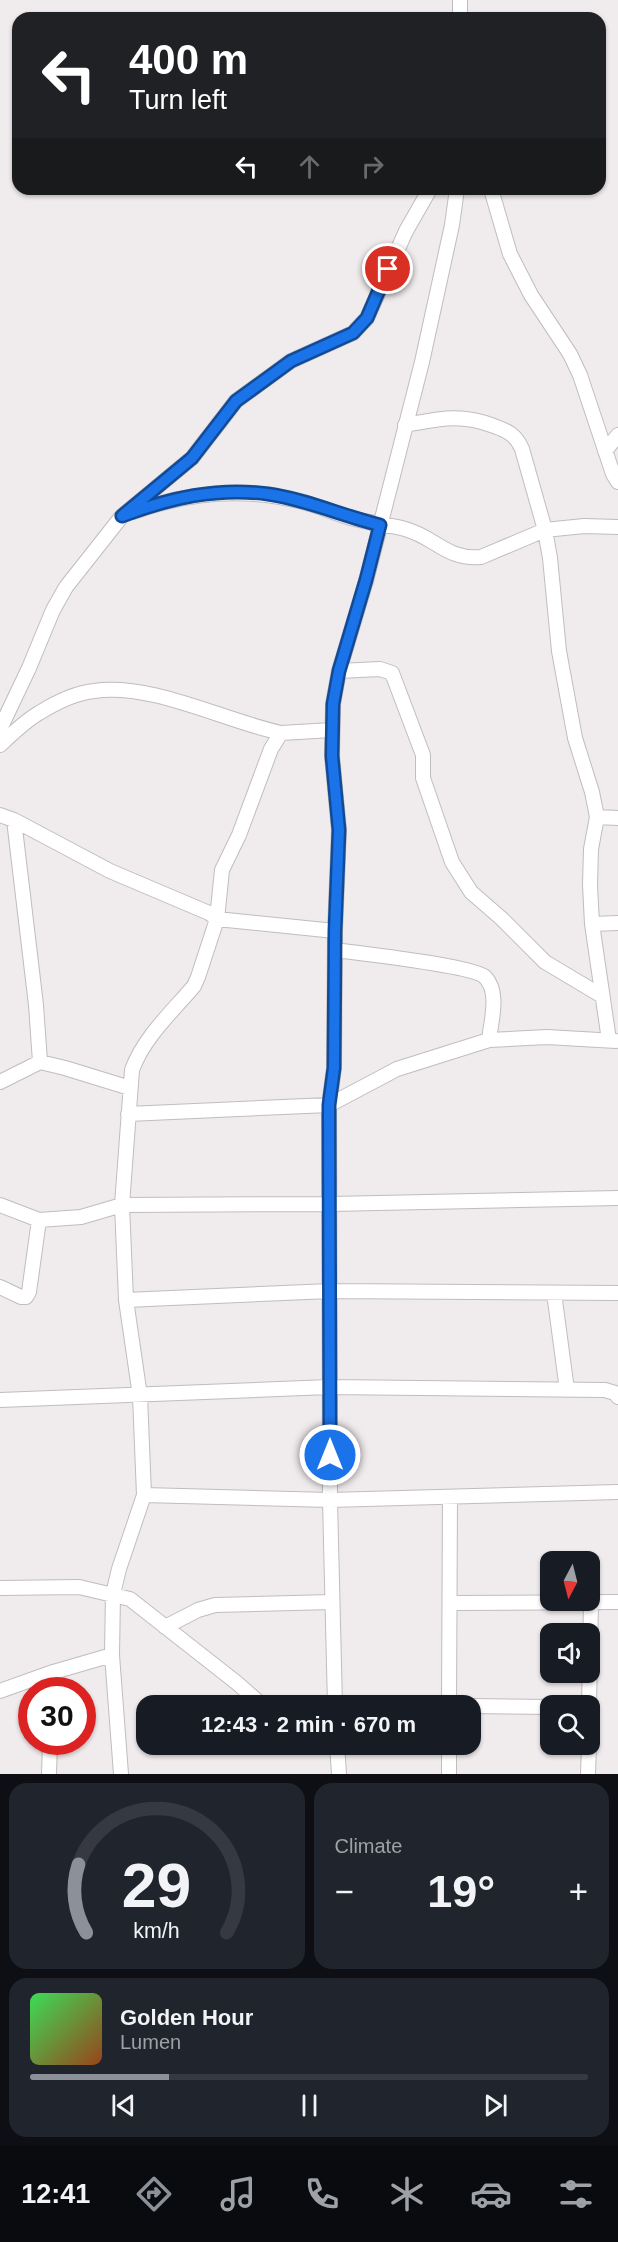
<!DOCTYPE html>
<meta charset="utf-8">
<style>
:root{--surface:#171b24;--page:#20242c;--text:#f1f3f6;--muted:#9ea1a6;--line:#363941;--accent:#8c9099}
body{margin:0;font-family:Arial,sans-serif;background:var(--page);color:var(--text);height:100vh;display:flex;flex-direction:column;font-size:22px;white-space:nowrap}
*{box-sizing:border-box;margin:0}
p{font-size:20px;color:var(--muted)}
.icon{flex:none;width:33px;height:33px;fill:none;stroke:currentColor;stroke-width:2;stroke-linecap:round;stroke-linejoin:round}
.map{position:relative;height:1774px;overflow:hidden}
.sheet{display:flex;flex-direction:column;gap:9px;padding:9px;background:#0d0f14;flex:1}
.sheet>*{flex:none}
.top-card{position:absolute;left:12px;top:12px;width:594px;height:183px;border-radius:18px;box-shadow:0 2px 4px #0004;background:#202124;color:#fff;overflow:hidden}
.needle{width:39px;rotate:187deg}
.buttons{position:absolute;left:540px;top:1551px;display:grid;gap:12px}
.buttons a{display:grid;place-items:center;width:60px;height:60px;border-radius:12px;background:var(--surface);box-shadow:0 2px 4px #0004;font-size:30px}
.speed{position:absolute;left:18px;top:1677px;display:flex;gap:12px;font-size:30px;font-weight:700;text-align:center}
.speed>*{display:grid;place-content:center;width:78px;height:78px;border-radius:50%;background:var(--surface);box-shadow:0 2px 4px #0004;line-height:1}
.speed .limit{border:9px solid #d22;background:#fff;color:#111}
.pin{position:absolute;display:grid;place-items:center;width:51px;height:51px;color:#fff;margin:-26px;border:3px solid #fff;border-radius:50%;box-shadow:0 2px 6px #0007}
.me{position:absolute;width:66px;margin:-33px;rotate:0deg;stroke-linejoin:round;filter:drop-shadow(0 0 4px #0008)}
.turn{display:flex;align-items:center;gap:21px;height:126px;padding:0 18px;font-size:27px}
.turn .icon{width:78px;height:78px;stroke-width:2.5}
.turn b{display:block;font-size:42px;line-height:51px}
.lanes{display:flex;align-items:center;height:57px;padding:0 18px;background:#0003;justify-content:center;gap:30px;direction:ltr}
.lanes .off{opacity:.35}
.big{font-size:45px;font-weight:600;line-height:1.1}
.sheet .card{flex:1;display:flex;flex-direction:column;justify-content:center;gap:9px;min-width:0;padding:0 21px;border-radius:18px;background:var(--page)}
.sheet .dial{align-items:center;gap:0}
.dial svg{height:156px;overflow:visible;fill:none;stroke:var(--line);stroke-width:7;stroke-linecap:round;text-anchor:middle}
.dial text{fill:var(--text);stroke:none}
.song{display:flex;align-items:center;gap:18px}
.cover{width:72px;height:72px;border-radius:9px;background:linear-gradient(135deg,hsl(130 70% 55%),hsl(20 70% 35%))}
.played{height:6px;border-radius:3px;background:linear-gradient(90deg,var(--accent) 25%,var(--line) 25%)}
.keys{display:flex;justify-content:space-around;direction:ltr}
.heat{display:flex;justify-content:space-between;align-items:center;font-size:33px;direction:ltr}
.sheet .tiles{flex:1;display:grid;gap:9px;grid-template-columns:1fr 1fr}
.card:last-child{grid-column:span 2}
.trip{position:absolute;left:136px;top:1695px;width:345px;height:60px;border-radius:18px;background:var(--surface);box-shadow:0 2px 4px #0004;font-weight:600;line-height:60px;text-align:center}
.menu{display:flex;height:96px;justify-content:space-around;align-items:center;background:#090b0e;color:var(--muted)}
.menu .icon{width:42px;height:42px}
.menu .current{color:var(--accent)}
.menu b{font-size:27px;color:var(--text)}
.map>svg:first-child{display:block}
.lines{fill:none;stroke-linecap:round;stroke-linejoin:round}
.minor-casing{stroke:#c1bdbf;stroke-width:16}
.minor{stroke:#fff;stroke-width:14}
.route-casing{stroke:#114b97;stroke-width:15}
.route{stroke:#1a73e8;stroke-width:10}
</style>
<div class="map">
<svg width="618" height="1774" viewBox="0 0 618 1774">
<rect width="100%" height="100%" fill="#f0ebed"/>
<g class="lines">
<g class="minor-casing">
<path id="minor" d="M 460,0 L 460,18
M 491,189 L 510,254 L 531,295 L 570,354 L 580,375 L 613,474 L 618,482
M 405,425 C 439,419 460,413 494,426 C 508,431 516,435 522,449 L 545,530 L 550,558 L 559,651 L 575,738 L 592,792 L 597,817 L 591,849 L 590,885 L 592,924 L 609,1040
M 605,451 L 618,435
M 133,512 C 188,492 242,487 299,501 C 317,505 334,513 351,518 C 369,523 387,524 405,529 C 435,537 446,560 481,557 L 545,530 L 584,526 L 618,527
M 339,671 L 380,669 L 392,673 L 423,755 L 423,778 L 452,862 L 471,892 L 502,919 L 545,962 L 602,996
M 0,729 L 29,668 L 53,610 L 66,587 L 122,516 L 192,458 L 236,401 L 291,361 L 353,333 L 367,318 L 406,231 L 430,189
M 0,745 C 12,734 25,721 39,713 C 55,703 75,693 94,691 C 150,682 225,721 281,733
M 0,815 L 14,820 L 110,871 L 209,913 L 217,919 L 335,931
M 597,817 L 618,818
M 14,820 L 36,1005 L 40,1062
M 592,924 L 618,923
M 335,950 C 358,953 473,966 485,977 C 500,992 491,1021 489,1040
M 0,1082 L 40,1062 L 65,1068 L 130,1088
M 128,1114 L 329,1105 L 397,1069 L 489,1040 L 547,1037 L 616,1041
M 0,1205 L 39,1220 L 81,1217 L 122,1205 L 330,1204 L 618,1198
M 0,1287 L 21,1297 L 26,1297 L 29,1292 L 39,1220
M 554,1293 L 567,1390
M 126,1300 L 330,1291 L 618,1293
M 0,1400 L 329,1387 L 605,1390 L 615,1393 L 618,1397
M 144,1495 L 330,1500 L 618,1492
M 0,1588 L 79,1587 L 130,1599 L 237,1683 L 263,1706
M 450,1603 L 618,1602
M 165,1627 L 198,1610 L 215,1605 L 332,1602
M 50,1690 L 50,1673
M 0,1691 L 50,1673 L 112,1655
M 335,1706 L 330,1500 L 329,1105 L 334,1068 L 335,931 L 339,830 L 332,756 L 333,704 L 339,671 L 366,581 L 422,362 L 452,225 L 457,189
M 449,1706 L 450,1497
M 471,1706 L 550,1707
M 589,1706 L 591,1602
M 337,1744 L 339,1774
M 49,1774 L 50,1742
M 121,1774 L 112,1655 L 113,1594 L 119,1569 L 144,1495 L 140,1396 L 126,1300 L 122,1205 L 132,1070 C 144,1037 172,1012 194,986 L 198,977 L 217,919 L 222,870 L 239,835 L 271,749 L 281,733 L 332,730
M 449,1774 L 449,1744
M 588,1774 L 589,1744"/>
</g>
<use href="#minor" class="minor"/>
</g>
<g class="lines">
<g class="route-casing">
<path id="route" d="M 330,1455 L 329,1105 L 334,1068 L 335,931 L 339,830 L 332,756 L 333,704 L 339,671 L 366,580 L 380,525 C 343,516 305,499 268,494 C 217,487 170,498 122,516 L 192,458 L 236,401 L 291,361 L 353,333 L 367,318 L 388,269"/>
</g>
<use href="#route" class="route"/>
</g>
</svg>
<div class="buttons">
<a><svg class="needle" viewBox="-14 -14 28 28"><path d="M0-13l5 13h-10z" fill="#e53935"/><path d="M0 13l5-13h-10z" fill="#9ea1a6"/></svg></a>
<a><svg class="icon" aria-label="sound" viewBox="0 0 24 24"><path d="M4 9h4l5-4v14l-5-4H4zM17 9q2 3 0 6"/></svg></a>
<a><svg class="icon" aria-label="search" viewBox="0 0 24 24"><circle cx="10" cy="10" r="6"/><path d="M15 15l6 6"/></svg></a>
</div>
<div class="speed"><div class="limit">30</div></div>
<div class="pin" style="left:388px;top:269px;background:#d93025"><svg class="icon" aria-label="arrive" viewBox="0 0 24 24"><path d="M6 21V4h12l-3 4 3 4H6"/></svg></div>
<svg class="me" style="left:330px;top:1455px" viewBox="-20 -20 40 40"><circle r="17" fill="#1a73e8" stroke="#fff" stroke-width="3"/><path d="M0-11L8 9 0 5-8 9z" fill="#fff"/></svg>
<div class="trip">12:43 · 2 min · 670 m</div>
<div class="top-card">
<div class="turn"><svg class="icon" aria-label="left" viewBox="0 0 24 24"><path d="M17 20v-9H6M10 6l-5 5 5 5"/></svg><div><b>400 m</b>Turn left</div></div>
<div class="lanes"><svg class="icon" aria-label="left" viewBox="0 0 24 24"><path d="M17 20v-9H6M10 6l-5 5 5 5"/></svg><svg class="icon off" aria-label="ahead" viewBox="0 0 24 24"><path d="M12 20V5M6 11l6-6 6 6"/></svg><svg class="icon off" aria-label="right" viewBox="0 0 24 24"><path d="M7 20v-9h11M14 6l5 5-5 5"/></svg></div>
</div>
</div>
<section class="sheet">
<div class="tiles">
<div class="card dial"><svg viewBox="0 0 100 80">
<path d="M14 69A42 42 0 1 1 86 69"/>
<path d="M14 69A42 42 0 0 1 10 34" stroke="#8c9099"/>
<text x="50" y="56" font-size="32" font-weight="700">29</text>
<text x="50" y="72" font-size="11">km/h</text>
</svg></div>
<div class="card"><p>Climate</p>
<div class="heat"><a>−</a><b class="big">19°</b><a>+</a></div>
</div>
<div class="card">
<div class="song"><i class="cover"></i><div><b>Golden Hour</b><p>Lumen</p></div></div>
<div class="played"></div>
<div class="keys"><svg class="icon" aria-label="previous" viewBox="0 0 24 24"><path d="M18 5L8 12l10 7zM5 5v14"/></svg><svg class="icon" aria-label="pause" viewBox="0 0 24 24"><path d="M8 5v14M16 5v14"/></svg><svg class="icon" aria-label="next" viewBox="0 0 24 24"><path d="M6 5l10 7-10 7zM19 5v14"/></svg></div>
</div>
</div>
</section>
<nav class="menu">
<b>12:41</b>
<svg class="icon current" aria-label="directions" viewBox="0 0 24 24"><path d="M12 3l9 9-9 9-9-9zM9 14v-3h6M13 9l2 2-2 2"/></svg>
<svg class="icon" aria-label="music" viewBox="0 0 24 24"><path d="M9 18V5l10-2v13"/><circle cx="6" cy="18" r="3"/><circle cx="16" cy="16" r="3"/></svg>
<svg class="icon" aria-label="phone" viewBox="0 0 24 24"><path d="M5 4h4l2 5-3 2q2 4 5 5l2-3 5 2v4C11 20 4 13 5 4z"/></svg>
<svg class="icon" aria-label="climate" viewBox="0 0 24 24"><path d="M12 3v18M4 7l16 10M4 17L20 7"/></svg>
<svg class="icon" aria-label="car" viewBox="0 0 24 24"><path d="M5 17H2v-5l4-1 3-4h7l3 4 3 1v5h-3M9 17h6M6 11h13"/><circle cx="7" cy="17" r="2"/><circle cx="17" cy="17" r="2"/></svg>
<svg class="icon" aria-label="filters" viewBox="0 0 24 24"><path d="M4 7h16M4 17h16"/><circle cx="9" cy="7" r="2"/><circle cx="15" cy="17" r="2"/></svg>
</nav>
